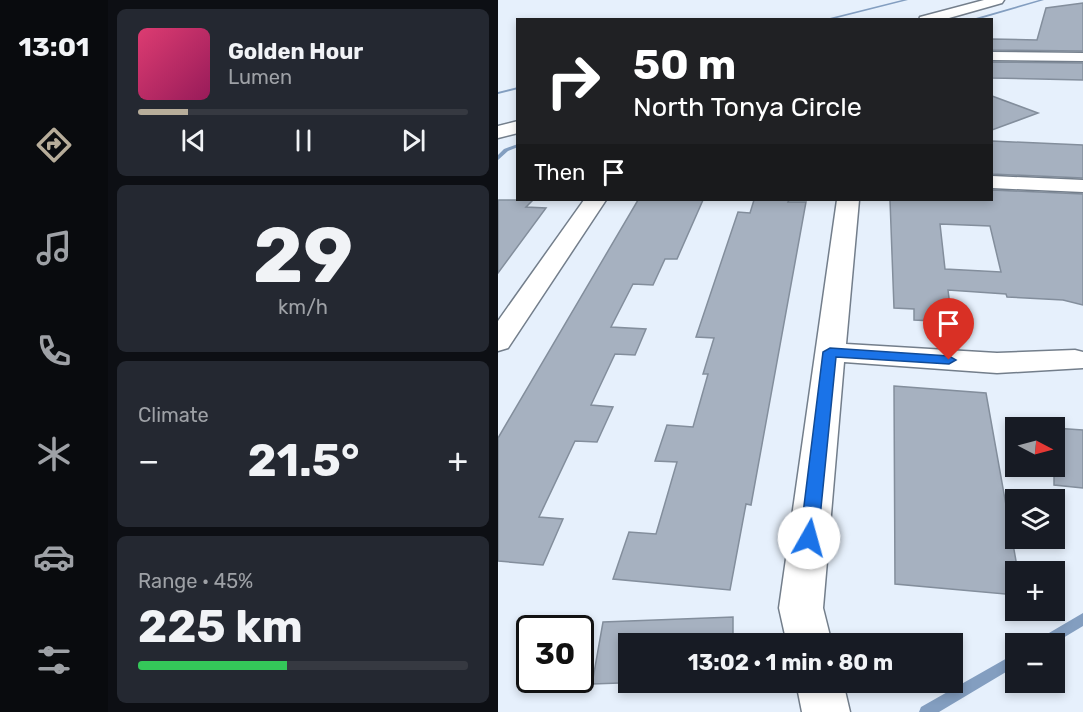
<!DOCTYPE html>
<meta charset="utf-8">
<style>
:root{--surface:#171b24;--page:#242831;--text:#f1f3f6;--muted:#9ea1a6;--line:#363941;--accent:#b7ad9a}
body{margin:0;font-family:Rubik,sans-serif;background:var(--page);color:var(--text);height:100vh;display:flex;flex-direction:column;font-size:22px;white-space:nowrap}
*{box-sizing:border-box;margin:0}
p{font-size:20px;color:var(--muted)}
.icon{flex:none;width:33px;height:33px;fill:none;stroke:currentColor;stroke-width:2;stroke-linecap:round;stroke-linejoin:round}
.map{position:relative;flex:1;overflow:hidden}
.side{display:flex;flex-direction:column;gap:9px;padding:9px;background:#0d0f14;width:390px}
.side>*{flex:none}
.guide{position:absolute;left:18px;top:18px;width:477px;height:183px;border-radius:0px;box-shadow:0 3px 9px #0003;background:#202124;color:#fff;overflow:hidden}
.needle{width:39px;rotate:96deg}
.controls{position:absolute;left:507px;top:417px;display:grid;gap:12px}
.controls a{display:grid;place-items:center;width:60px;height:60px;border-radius:0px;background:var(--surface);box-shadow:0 3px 9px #0003;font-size:30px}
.speed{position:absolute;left:18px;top:615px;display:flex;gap:12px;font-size:30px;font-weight:700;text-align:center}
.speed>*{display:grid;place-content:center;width:78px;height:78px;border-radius:50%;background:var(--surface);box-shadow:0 3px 9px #0003;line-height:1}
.speed .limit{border:3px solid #111;border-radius:9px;background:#fff;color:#111}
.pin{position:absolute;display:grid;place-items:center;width:51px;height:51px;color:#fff;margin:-62px -26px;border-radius:50% 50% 50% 0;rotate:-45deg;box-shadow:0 0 6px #0007}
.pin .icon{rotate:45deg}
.me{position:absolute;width:66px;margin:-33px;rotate:7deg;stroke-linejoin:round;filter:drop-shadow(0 0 4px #0008)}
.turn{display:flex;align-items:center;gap:21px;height:126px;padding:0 18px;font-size:27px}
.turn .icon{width:78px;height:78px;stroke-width:2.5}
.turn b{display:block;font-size:42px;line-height:51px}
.then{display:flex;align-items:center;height:57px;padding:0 18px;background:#0003;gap:12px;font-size:22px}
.big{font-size:45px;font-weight:700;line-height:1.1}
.side .card{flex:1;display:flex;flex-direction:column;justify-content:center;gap:9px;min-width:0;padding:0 21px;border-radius:9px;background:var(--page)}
.side .dial{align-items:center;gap:0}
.dial b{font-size:78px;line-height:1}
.song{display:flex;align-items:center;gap:18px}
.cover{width:72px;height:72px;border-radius:9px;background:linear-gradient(135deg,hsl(340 70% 55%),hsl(330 70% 35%))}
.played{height:6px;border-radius:3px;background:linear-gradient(90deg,var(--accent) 15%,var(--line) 15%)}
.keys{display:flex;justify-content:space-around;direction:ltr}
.heat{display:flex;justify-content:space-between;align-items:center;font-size:33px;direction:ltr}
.charge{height:9px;border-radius:4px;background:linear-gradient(90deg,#34c759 45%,var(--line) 0)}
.trip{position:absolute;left:120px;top:633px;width:345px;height:60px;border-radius:0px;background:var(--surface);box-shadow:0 3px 9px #0003;font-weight:700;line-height:60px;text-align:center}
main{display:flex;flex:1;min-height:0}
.menu{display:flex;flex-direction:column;width:108px;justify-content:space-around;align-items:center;background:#090b0e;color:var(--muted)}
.menu .icon{width:42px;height:42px}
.menu .selected{color:var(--accent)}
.menu b{font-size:27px;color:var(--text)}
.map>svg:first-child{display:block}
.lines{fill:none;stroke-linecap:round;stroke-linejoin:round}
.stream{fill:#839ec0;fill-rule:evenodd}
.building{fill:#a6b1c0;stroke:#838e9c;stroke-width:1.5;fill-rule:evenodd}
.minor-casing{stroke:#737e8b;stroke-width:3}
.secondary-casing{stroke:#737e8b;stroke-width:3}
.minor{fill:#fff;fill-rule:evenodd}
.secondary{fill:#fff;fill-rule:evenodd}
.route{fill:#1a73e8;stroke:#114b97;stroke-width:1.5}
</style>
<main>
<nav class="menu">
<b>13:01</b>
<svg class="icon selected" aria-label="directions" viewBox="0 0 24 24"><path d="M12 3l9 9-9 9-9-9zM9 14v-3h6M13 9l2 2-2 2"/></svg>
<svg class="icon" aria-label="music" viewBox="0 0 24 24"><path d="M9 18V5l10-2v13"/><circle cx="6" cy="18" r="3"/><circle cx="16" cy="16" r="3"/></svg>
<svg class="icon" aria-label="phone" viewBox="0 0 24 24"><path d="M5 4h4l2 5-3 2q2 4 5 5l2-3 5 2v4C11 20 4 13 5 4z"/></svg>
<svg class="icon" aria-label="climate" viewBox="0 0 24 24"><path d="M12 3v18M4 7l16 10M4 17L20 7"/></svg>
<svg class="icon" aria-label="car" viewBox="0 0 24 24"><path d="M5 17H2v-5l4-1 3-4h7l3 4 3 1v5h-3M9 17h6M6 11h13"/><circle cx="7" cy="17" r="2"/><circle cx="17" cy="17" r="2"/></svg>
<svg class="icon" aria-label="filters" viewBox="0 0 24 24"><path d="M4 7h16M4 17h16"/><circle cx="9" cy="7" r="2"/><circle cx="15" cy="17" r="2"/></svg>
</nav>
<section class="side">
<div class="card">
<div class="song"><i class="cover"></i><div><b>Golden Hour</b><p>Lumen</p></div></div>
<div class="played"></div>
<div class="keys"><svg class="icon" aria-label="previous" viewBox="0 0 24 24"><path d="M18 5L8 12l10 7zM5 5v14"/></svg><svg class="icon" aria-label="pause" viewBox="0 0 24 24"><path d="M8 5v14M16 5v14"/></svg><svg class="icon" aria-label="next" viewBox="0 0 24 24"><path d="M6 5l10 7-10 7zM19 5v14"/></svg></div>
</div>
<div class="card dial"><b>29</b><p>km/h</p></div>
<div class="card"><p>Climate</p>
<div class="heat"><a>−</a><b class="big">21.5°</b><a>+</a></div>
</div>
<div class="card"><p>Range · 45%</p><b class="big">225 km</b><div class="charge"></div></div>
</section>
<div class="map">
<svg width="585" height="712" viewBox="0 0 585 712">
<rect width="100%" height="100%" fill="#e6f0fc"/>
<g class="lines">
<path class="stream" d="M 404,0 L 410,0 L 331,20 L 324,20 Z
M 541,0 L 546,0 L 478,20 L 471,20 Z
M 20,87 L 20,89 L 0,94 L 0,92 Z
M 20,144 L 20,147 L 10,151 L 0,160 L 0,155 L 6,149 Z
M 585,613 L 585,626 L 555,644 L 537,644 L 539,640 Z
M 518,653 L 518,666 L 441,712 L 421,712 L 423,707 Z"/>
</g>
<path class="building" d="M 585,3 L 585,51 L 494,50 L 494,39 L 539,40 L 548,8 Z
M 494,62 L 585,63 L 585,80 L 494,78 Z
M 494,96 L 540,113 L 494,130 Z
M 494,141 L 585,145 L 585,178 L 494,174 Z
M 494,190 L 585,194 L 585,305 L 565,300 L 509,297 L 508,294 L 450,290 L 454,322 L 416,320 L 416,309 L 396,308 L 392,200 L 494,200 ZM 442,224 L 492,226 L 503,272 L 447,269 Z
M 0,200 L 35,200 L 28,207 L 48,208 L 0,273 Z
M 140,200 L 205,200 L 179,259 L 167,259 L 155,285 L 135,284 L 113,327 L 148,329 L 137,355 L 117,354 L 93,405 L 115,407 L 99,442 L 77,441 L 41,517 L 65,519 L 45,565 L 0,561 L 0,438 Z
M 256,200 L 291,200 L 290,202 L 308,202 L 253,505 L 248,504 L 232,590 L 115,579 L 131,532 L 158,534 L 179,462 L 157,461 L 169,425 L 195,427 L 210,374 L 205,374 L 216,338 L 198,337 L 240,212 L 252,213 Z
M 396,386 L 488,393 L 520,572 L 518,572 L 518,595 L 397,584 Z
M 556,428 L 585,430 L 585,488 L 556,485 Z
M 235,617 L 235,644 L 130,644 L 130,682 L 151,682 L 94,684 L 105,622 Z"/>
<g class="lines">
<g class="minor-casing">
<path id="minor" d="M 494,52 L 585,53 L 585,61 L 494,60 Z
M 494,176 L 585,180 L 585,192 L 494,188 Z
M 86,200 L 108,200 L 10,348 L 0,351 L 0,321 Z
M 339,200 L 361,200 L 348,344 L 499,353 L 577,350 L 585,352 L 585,368 L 499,373 L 346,362 L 325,608 L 334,644 L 289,644 L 281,608 Z
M 298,682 L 345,682 L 352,712 L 304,712 Z"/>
</g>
<g class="secondary-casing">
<path id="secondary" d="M 486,0 L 506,0 L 504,3 L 444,20 L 421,20 L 422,17 Z
M 20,121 L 20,133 L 0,138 L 0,126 Z"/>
</g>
<use href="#minor" class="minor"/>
<use href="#secondary" class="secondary"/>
</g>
<path class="route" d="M 332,348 L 451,356 L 458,360 L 451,364 L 338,357 L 320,538 L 317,544 L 311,546 L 305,544 L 302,538 L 325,352 Z"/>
</svg>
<div class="controls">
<a><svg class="needle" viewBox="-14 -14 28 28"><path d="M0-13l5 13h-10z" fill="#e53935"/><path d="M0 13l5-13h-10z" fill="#9ea1a6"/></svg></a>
<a><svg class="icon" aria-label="layers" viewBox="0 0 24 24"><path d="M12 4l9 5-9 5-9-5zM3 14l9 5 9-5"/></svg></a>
<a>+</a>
<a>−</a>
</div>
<div class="speed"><div class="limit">30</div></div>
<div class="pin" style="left:451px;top:360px;background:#d93025"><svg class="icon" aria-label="arrive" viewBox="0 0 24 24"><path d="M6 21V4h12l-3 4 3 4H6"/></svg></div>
<svg class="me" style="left:311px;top:538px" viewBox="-20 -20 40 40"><circle r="19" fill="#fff"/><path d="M0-13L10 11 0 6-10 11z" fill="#1a73e8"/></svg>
<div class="trip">13:02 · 1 min · 80 m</div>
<div class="guide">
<div class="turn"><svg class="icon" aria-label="right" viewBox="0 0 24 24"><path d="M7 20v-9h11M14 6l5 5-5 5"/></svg><div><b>50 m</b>North Tonya Circle</div></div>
<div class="then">Then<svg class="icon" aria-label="arrive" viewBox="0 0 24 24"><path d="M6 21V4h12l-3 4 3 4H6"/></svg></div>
</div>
</div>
</main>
